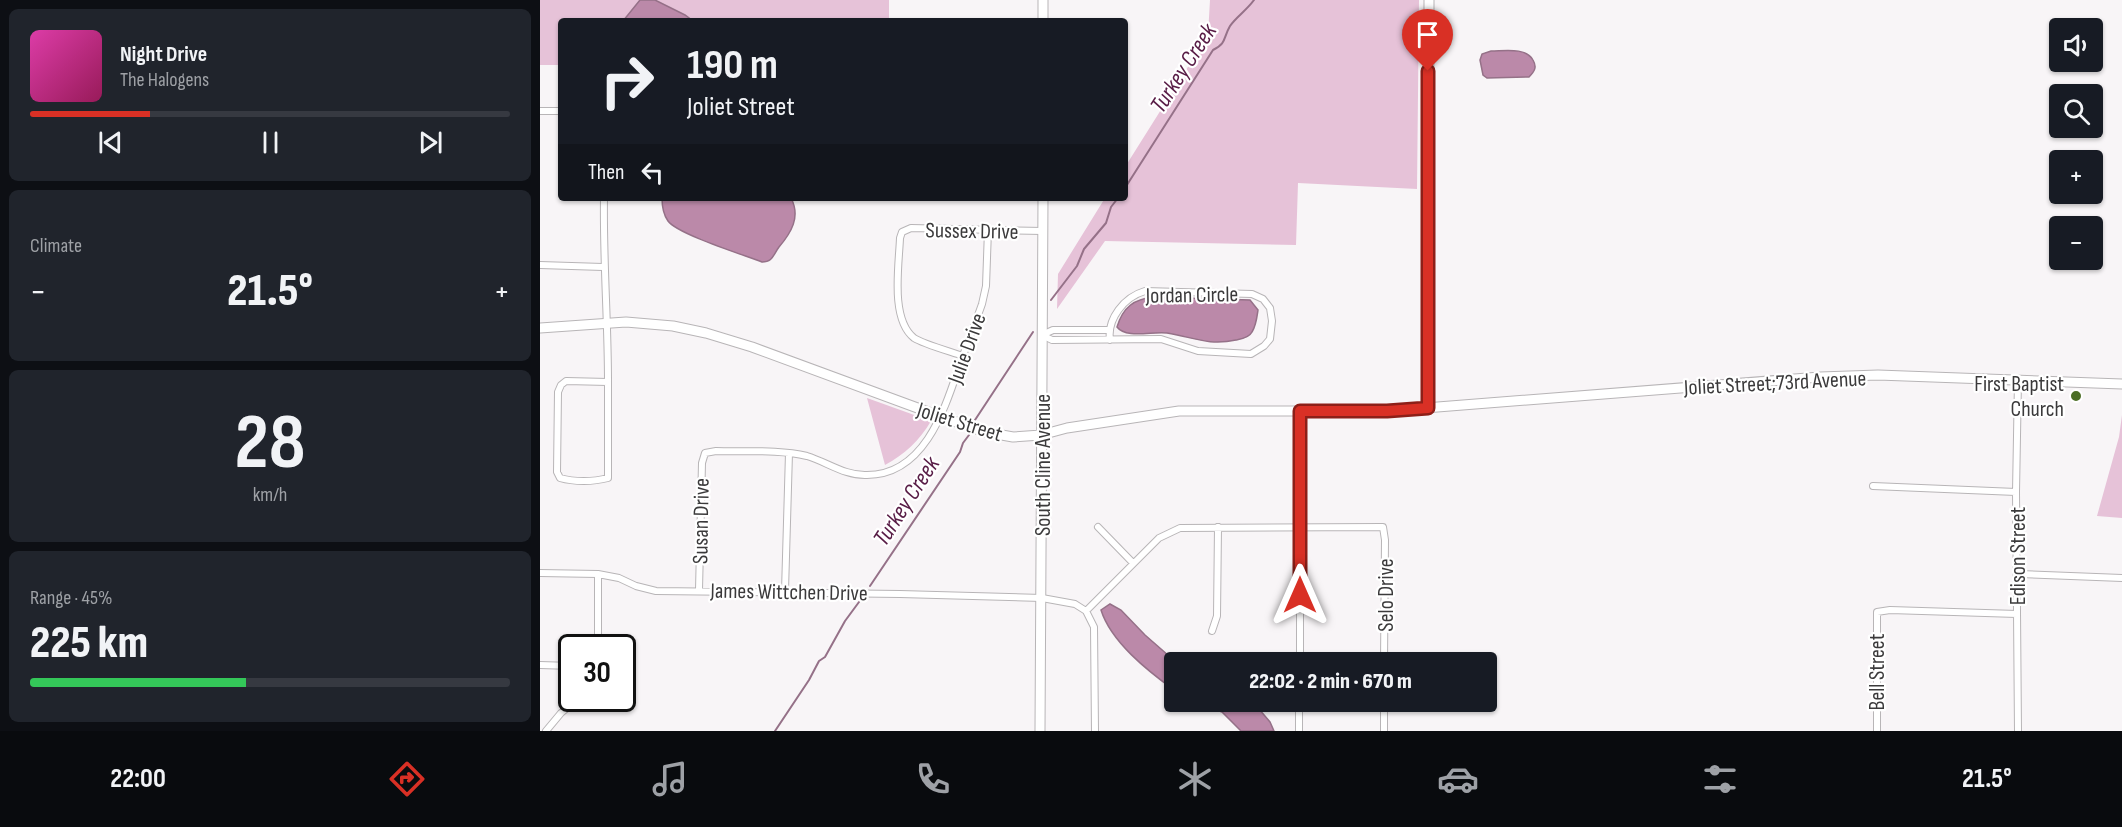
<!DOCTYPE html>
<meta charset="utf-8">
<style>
:root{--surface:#171b24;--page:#20242c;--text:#f1f3f6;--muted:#9ea1a6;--line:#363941;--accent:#d93025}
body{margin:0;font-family:"Sofia Sans Condensed",sans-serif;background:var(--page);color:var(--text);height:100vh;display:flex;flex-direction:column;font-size:22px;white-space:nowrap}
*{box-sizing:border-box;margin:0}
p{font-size:20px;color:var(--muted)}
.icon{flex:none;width:33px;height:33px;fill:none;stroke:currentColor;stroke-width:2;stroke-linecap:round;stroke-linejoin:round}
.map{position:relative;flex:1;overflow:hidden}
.panel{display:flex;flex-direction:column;gap:9px;padding:9px;background:#0d0f14;width:540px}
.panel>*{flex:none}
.guide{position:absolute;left:18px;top:18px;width:570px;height:183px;border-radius:6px;box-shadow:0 2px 4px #0004;background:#171b24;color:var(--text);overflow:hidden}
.buttons{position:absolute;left:1509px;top:18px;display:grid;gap:12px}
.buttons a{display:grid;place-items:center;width:54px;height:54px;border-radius:6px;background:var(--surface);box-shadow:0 2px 4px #0004;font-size:30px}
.speed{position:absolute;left:18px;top:634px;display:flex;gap:12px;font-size:30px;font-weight:700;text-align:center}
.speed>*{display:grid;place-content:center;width:78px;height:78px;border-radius:50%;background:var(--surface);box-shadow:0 2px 4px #0004;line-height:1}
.speed .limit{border:3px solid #111;border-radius:9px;background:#fff;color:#111}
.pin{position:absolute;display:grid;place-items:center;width:51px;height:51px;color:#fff;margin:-62px -26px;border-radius:50% 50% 50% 0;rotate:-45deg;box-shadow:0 0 6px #0007}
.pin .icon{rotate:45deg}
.me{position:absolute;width:66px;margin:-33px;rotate:0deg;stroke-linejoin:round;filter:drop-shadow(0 0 4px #0008)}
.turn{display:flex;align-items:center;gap:21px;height:126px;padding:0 30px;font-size:27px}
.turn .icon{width:78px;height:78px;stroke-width:2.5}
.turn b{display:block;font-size:42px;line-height:51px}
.then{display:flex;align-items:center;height:57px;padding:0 30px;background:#0003;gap:12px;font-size:22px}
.big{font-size:45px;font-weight:800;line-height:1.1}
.panel .widget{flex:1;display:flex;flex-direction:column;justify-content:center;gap:9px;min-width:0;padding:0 21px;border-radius:9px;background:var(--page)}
.panel .dial{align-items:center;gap:0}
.dial b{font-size:78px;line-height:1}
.song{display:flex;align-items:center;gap:18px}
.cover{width:72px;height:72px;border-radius:9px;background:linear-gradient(135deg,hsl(320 70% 55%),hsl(330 70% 35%))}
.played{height:6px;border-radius:3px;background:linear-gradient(90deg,var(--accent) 25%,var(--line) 25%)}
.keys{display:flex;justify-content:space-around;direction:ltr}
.heat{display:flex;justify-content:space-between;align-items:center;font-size:33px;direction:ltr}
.charge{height:9px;border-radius:4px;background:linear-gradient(90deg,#34c759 45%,var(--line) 0)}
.trip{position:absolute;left:624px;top:652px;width:333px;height:60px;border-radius:6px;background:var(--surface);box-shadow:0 2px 4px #0004;font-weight:800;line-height:60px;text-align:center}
.menu{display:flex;height:96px;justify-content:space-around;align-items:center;background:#090b0e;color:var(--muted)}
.menu .icon{width:42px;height:42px}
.menu .current{color:var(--accent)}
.menu b{font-size:27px;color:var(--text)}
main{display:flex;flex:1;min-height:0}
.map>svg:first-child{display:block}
.green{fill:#e6c2d8}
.water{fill:#bb89a9;stroke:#957188;stroke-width:1.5}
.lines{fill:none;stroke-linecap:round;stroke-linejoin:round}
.stream{stroke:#957188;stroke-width:2}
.street-casing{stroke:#b8b5b7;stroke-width:8}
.secondary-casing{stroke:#b8b5b7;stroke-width:11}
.street{stroke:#fff;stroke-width:6}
.secondary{stroke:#fff;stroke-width:9}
.route-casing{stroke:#8d1f18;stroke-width:15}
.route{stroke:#d93025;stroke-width:10}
.poi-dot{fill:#4b6d25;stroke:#fff;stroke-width:2}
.labels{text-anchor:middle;stroke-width:4.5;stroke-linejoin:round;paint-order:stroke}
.street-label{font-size:22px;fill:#3b3a3b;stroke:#fff}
.poi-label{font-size:22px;fill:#3b3a3b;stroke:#fff;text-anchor:end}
.water-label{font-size:24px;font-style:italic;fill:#581c46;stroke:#fff}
</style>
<main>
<section class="panel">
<div class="widget">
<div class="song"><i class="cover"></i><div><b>Night Drive</b><p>The Halogens</p></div></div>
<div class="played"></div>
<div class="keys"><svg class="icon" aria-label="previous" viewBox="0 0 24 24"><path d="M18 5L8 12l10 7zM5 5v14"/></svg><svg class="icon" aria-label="pause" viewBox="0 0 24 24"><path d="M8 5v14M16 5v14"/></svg><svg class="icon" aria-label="next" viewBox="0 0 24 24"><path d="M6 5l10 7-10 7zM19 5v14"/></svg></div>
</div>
<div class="widget"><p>Climate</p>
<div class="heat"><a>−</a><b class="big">21.5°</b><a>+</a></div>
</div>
<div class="widget dial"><b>28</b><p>km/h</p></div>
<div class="widget"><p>Range · 45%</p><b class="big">225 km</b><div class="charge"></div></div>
</section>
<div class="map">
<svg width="1582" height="731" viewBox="0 0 1582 731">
<rect width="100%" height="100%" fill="#f8f5f7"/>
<path class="green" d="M 0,0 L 349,0 L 349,21 L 21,21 L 21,65 L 0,65 Z
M 670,0 L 879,0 L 877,189 L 758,183 L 756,245 L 565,241 L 517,309 L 518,274 L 565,198 L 585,198 L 585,167 L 668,35 Z
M 327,398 L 391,421 C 380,440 364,455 345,465 Z
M 1582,415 L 1582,518 L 1557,516 L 1579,437 Z"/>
<path class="water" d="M 100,0 L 115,0 L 145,15 L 153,21 L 83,21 Z
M 951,51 C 964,51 986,47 993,60 C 997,67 995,71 989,77 L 947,78 L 943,75 L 940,60 L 942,54 Z
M 122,198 L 251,198 C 261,217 251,233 239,247 C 233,255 233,262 222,262 C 204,255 137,234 128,221 C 123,214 122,205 122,198 Z
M 614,297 L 710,300 L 718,310 C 717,317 716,326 712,332 C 709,338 701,339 696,340 C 668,346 653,337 627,333 C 613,331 586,339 577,327 C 583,307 594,299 614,297 Z
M 570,604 L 581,610 L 605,635 L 637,663 L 634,663 L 634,690 C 608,671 571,642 561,610 Z
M 655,702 L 713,702 L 730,722 L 734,731 L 701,731 L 682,712 Z"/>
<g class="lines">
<path class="stream" d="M 585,188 L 673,50 C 687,43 683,38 690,26 C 696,17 707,10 714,0
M 511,300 L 537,266 L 544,249 L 566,223 L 571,207 L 578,198
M 435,420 L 493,332
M 330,586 L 420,452 L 423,443 L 429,435
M 235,731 L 269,680 L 279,661 L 285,657 L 305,621 L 319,602"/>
<g class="street-casing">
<path id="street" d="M 0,111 L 21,111
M 64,198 C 63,259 68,320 68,382
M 0,265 L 63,267
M 502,335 L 512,340 L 621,339 L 658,351 L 711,354 L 724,346 L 730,339 L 732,321 L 730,308 L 723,299 L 712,294 L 605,291 C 584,297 567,319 570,340
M 502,335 L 513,330 L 568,330
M 423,356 C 412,352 383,344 374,338 C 350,319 359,265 360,238 L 362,232 L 371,228 L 503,231
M 26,381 L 68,382 L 68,478 C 53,482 34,482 20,478 L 17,472 L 18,392 L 21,385 Z
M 1333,486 L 1476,492
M 558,527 L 593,563
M 0,573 L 58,574 L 79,578 L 96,586 L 116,591 L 360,594 L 502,598 L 535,604 L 546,611 L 554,627 L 555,731
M 1478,574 L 1582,578
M 159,590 L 162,463 L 165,453 L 176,451 C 205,452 238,449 267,456 C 287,462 305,476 327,475 C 385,475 405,408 420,364 C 427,344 435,324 442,304 L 446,286 L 448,230
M 245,591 L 249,453
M 546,611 L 619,538 L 640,528 L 843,527 L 845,540 L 844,663
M 672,631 L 677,616 L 678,527
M 58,648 L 58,574
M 760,663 L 760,411
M 0,665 L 32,666
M 6,731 L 21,713 L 38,699
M 759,731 L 759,702
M 844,731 L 844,702
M 1337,731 L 1337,612 L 1350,610 L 1477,614
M 1478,731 L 1476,492 L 1478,380"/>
</g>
<g class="secondary-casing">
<path id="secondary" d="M 503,0 L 503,21
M 0,328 L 86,322 L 133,326 L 166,333 L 212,347 L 402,417 L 445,432 L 473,437 L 501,435 L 527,428 L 639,411 L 847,411 L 1280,377 L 1338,375 L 1582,384
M 888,408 L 889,0
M 500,731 L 503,198"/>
</g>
<use href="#street" class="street"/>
<use href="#secondary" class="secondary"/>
</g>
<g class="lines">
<g class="route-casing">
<path id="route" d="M 760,595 L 760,411 L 847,411 L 888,408 L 888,71"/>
</g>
<use href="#route" class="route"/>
</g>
<circle class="poi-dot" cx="1536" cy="396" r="6"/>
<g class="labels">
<g class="street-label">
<text transform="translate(432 230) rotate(1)" y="8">Sussex Drive</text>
<text transform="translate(652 294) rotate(-1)" y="8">Jordan Circle</text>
<text transform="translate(426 348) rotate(-70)" y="8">Julie Drive</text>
<text transform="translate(1235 382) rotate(-3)" y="8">Joliet Street;73rd Avenue</text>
<text transform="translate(420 421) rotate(17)" y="8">Joliet Street</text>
<text transform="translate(502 465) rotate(-90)" y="8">South Cline Avenue</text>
<text transform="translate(160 521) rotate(-89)" y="8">Susan Drive</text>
<text transform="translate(1477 556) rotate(-90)" y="8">Edison Street</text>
<text transform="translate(249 591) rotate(1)" y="8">James Wittchen Drive</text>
<text transform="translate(845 595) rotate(-90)" y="8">Selo Drive</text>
<text transform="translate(1336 672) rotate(-90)" y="8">Bell Street</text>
</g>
<g class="poi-label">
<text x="1524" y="391">First Baptist<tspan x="1524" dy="25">Church</tspan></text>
</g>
<g class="water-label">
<text transform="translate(643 68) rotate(-57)" y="8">Turkey Creek</text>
<text transform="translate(366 501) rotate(-57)" y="8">Turkey Creek</text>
</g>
</g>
</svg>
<div class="buttons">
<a><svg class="icon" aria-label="sound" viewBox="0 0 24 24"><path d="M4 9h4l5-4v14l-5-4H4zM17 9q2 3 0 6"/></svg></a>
<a><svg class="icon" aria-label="search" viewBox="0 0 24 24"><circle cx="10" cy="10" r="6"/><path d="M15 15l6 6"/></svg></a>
<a>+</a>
<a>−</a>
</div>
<div class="speed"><div class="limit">30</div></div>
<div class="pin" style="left:888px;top:71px;background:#d93025"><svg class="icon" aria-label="arrive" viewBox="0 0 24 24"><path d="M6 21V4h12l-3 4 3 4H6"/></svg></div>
<svg class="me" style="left:760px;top:595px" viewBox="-20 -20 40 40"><path d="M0-17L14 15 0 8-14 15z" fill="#d93025" stroke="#fff" stroke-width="4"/></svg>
<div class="trip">22:02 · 2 min · 670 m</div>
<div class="guide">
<div class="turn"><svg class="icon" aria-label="right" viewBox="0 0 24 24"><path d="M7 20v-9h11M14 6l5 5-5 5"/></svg><div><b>190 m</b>Joliet Street</div></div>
<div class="then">Then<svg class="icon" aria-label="left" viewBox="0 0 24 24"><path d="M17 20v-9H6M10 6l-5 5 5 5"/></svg></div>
</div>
</div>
</main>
<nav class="menu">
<b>22:00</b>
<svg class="icon current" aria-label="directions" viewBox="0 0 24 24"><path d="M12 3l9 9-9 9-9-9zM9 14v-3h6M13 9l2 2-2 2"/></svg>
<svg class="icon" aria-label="music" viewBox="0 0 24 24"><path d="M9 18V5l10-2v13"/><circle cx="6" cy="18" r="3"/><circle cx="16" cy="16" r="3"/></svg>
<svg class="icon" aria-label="phone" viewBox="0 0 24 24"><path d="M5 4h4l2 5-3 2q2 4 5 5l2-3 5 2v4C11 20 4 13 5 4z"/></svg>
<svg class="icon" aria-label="climate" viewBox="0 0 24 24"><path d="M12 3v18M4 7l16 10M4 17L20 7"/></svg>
<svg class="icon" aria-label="car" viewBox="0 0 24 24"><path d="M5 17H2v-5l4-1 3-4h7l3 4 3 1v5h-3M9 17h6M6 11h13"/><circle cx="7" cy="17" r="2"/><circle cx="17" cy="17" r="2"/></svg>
<svg class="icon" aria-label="filters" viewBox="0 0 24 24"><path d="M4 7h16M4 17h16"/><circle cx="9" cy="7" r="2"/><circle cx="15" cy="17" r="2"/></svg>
<b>21.5°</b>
</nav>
